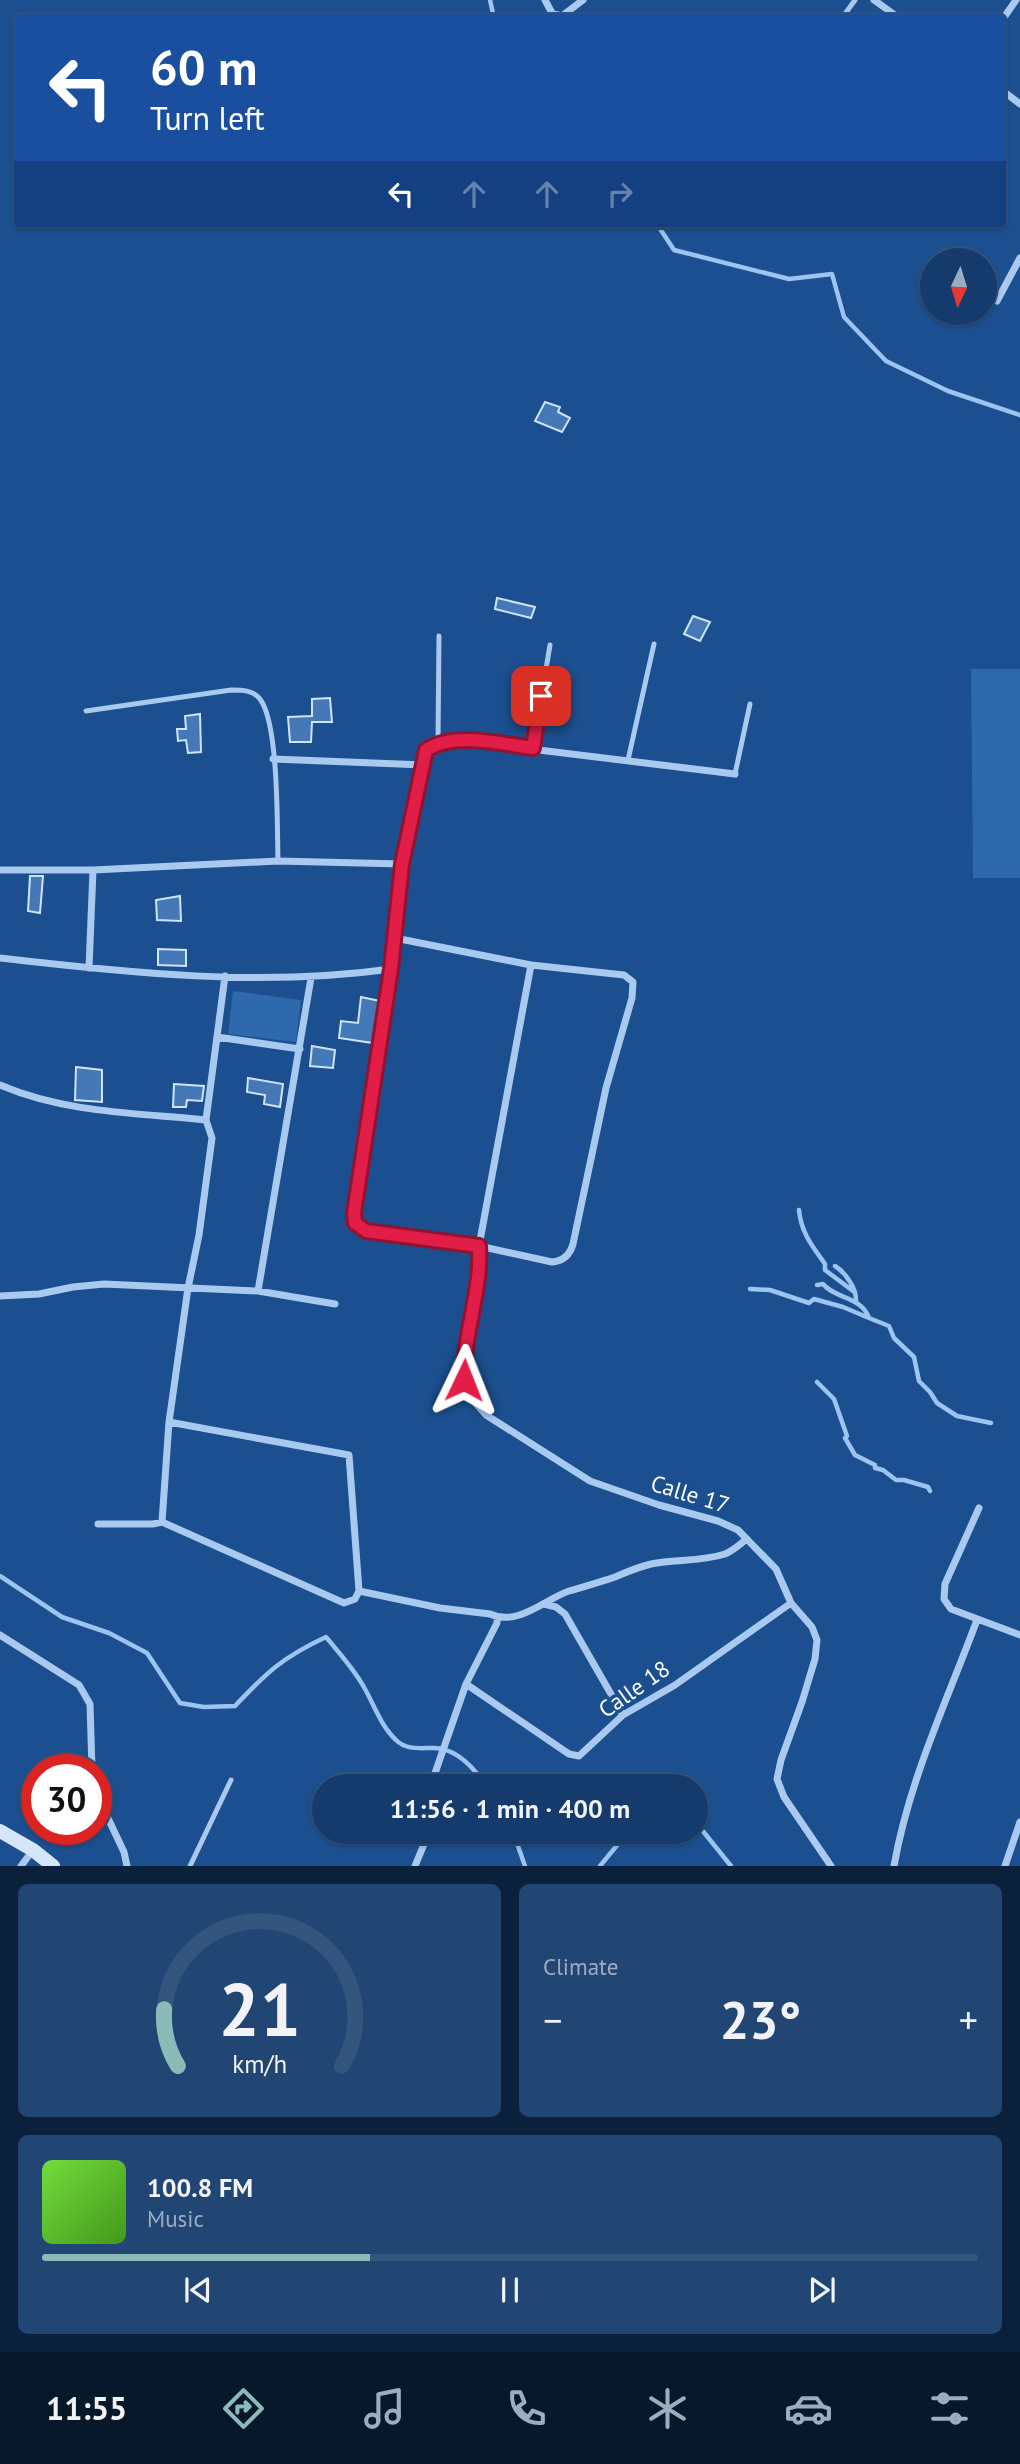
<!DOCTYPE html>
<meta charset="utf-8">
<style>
:root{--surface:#143b6b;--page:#214673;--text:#f1f3f6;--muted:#9dadc1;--line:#33557e;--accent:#8bbbb9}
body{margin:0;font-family:"PT Sans",sans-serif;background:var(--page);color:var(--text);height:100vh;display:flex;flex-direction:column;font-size:26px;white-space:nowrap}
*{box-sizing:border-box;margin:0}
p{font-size:23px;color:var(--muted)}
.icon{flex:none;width:38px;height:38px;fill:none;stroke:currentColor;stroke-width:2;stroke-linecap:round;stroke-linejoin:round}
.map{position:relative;height:1866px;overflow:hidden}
.details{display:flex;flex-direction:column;gap:18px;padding:18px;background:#0b203b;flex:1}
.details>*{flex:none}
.hud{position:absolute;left:14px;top:14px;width:992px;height:214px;border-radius:7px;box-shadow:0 2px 5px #0004,0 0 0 2px var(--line);background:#1a4fa0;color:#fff;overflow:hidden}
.needle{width:46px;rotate:184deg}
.buttons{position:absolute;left:920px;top:248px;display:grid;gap:14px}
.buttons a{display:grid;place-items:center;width:77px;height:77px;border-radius:50%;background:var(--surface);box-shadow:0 2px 5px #0004,0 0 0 2px var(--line);font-size:35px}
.speed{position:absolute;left:21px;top:1754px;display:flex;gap:14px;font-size:35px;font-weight:700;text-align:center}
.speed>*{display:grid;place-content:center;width:91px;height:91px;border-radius:50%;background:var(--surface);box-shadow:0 2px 5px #0004,0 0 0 2px var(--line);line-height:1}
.speed .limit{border:10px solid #d22;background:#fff;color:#111}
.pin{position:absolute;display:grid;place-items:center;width:60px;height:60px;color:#fff;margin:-30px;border-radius:14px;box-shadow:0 4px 10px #0006}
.me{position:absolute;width:77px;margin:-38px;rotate:2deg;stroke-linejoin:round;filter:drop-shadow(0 0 5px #0008)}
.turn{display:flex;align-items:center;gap:24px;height:147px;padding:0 21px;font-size:32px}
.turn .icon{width:91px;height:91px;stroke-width:2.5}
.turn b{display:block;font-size:49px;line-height:60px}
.lanes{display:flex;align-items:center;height:66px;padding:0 21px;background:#0003;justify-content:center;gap:35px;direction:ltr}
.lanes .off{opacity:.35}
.big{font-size:52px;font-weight:700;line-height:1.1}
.details .widget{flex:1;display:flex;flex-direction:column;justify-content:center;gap:10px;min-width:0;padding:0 24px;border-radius:10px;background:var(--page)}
.details .dial{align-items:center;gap:0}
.dial svg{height:182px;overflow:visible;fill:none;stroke:var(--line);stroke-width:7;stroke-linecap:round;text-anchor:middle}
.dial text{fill:var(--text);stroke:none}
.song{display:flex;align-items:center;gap:21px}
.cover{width:84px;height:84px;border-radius:10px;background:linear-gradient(135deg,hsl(100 70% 55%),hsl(100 70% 35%))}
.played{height:7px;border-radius:4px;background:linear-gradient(90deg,var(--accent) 35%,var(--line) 35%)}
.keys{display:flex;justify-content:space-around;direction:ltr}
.heat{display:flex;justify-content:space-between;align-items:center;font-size:38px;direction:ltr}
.details .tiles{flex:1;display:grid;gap:18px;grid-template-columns:1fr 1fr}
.widget:last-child{grid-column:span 2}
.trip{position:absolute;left:312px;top:1774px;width:396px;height:70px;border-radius:35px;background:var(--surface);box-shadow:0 2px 5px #0004,0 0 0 2px var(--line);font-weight:700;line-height:70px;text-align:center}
.menu{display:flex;height:112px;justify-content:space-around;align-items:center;background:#08182b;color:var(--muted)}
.menu .icon{width:49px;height:49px}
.menu .current{color:var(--accent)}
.menu b{font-size:32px;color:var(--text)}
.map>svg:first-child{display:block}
.green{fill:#2e69ad}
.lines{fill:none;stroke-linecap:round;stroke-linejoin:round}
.stream{stroke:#9cc4f0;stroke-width:4.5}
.building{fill:#4478b7;stroke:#cfe3fa;stroke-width:2}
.lane{stroke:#a9c9ee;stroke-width:5}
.street{stroke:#a9c9ee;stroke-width:7}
.secondary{stroke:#d6e6fa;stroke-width:14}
.route-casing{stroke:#92132f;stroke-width:18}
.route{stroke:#e11d48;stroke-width:12}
.labels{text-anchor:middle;stroke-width:7;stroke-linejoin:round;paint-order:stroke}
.street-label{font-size:23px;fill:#fff;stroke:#1b4f8f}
</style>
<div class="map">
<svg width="1020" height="1866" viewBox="0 0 1020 1866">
<rect width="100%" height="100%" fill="#1b4f8f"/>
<path class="green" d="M 971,669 L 1020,669 L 1020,878 L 973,878 Z
M 233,991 L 301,1000 L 296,1042 L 228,1034 Z"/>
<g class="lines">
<path class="stream" d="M 490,0 L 494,18
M 657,224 L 674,250 L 789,279 L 832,274 L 844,317 L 886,361 L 948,391 L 1020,415
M 799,1210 C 801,1233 813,1247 825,1264 L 825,1270 L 853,1291
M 835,1266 C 846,1273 857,1289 856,1302
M 817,1285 L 823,1284 C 835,1299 861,1296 869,1318 L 889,1326 L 894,1338 L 914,1357 L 919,1381 L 930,1392 L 937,1403 L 957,1416 L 991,1423
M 750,1289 L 770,1290 L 809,1303 L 814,1299 L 843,1307 L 869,1318
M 817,1382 L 834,1399 L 847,1436 L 845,1438 L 855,1455 L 875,1465 L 875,1468 L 883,1470 L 896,1480 L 904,1480 L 928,1487 L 930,1491
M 0,1576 L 62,1617 L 109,1633 L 147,1653 L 180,1703 L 204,1707 L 235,1706 C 267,1672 283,1657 326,1637 C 340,1654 355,1670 365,1689 C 375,1707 381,1726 396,1740 C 406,1750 419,1748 432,1748 C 456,1747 475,1769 487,1787
M 695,1828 L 702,1830 L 731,1866
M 513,1832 L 525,1866
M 600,1866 L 628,1832"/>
</g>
<path class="building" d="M 545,402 L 560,407 L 558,412 L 570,418 L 562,432 L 535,421 Z
M 497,598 L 535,607 L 531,618 L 495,609 Z
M 693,616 L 710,622 L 700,641 L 684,634 Z
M 330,698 L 332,722 L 312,722 L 311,742 L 290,742 L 288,717 L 312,716 L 312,699 Z
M 200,714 L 201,752 L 188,753 L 186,740 L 178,741 L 177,729 L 186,729 L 185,716 Z
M 30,876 L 43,876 L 40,913 L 28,911 Z
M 180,896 L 181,921 L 157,920 L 156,900 Z
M 158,949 L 186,950 L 186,966 L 158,965 Z
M 361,997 L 380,1001 L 373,1043 L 339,1038 L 341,1021 L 358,1023 Z
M 312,1046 L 335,1050 L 333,1068 L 310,1066 Z
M 76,1067 L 102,1070 L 102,1102 L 75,1100 Z
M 248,1078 L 283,1084 L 280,1107 L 264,1104 L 265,1095 L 247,1092 Z
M 174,1084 L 204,1086 L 202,1101 L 187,1100 L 186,1107 L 173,1107 Z"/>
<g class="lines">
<path class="lane" d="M 842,18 L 855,0
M 86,711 L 231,690 C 242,690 253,690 260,699 C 279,724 277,827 278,861
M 438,742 L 439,636
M 533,748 L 550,645
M 628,760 L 654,644
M 735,774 L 750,704
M 190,1866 L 231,1780"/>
<path class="street" d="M 545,0 L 552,13 L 562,16 L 583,0
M 874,0 L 899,18
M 1003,19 L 1016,0
M 1003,91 L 1020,104
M 997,301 L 1020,258
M 273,759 L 424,765
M 0,870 L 93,870 L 278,861 L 402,864
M 395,938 L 531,965 L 624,975 L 633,982 L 632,998 L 606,1088 L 573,1244 C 570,1255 563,1261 552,1262 L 479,1246 L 366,1231 L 355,1223 L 353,1213 L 391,969 L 402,864 L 426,750 L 438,742 L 457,740 L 735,774
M 0,958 C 129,973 262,987 391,969
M 531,965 L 479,1246 L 480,1271 L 464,1360 L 464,1380 L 471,1398 L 486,1415 L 590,1481 L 659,1505 L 718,1521 L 738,1530 L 776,1569 L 791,1603 L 812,1627 L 817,1640 L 815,1659 L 802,1702 L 781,1760 L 777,1779 L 784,1797 L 831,1866
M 89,968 L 93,870
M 217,1037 L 300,1049
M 0,1085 C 65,1113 137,1113 206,1120
M 258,1291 L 311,978
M 0,1296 L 39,1294 L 73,1287 L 104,1284 L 258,1291 L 335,1304
M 979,1508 L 945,1584 L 944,1599 L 951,1609 L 1020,1635
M 162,1522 L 169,1422 L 188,1288 L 199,1235 L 212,1138 L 206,1120 L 225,976
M 98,1524 L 153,1524 L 162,1522 L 344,1603 L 355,1599 L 359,1591 L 349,1455 L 169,1422
M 359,1591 L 440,1608 L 490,1614 C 518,1627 545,1599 569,1591 C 585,1586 601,1582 615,1577 C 627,1572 638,1567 651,1564 C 675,1559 700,1562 725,1554 C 733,1551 740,1544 747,1539
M 544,1604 L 556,1607 L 565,1614 L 623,1715
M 0,1635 L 79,1685 L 90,1704 L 92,1769
M 466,1684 L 569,1754 L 579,1756 L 623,1715 L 675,1685 L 791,1603
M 432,1787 L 433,1779 L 466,1684 L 497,1623 L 497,1617
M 96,1793 L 124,1852 L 127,1866
M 21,1866 L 33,1850
M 415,1866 L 429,1832
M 894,1866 C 909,1780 947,1701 977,1620
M 1005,1866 L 1020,1822"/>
<path class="secondary" d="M 0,1831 L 33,1850 L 53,1866"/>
</g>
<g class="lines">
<g class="route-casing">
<path id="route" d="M 464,1380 C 463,1334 482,1291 479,1246 L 366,1231 L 355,1223 L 354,1213 L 391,969 L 402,864 L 426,750 C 455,731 500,744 533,748 L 541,696"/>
</g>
<use href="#route" class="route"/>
</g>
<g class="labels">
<g class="street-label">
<text transform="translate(690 1494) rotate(17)" y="8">Calle 17</text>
<text transform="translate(634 1689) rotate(-35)" y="8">Calle 18</text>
</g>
</g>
</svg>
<div class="buttons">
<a><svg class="needle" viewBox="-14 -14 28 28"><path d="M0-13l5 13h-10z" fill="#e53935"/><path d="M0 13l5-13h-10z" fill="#9dadc1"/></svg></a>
</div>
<div class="speed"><div class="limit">30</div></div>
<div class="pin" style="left:541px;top:696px;background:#d93025"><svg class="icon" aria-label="arrive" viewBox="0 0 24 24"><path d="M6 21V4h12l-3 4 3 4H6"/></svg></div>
<svg class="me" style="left:464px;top:1380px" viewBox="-20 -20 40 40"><path d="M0-17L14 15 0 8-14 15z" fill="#e11d48" stroke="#fff" stroke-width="4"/></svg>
<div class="trip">11:56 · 1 min · 400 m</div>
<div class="hud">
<div class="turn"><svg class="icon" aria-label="left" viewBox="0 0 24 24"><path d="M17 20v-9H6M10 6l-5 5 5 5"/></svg><div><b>60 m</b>Turn left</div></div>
<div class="lanes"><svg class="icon" aria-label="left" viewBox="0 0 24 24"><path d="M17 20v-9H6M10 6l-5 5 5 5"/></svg><svg class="icon off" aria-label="ahead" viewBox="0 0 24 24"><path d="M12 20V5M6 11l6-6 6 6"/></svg><svg class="icon off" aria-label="ahead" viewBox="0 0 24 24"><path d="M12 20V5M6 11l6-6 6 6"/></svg><svg class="icon off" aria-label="right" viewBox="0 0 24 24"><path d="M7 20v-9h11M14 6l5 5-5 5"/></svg></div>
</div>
</div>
<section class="details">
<div class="tiles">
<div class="widget dial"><svg viewBox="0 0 100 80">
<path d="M14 69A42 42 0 1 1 86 69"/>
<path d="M14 69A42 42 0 0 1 8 44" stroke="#8bbbb9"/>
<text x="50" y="56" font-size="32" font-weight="700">21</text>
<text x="50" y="72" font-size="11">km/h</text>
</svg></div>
<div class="widget"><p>Climate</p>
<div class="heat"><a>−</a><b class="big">23°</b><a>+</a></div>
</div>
<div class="widget">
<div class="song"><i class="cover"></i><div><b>100.8 FM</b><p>Music</p></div></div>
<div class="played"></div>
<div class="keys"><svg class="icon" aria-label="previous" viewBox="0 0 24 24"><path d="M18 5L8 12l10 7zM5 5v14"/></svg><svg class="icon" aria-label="pause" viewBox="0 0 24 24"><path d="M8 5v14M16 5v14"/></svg><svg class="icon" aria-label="next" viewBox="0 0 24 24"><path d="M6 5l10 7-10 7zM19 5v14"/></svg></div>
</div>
</div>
</section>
<nav class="menu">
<b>11:55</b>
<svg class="icon current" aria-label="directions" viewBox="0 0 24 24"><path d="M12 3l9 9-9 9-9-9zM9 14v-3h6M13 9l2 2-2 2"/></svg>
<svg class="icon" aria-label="music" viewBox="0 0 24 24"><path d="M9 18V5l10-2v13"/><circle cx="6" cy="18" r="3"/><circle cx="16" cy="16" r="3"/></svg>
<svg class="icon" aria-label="phone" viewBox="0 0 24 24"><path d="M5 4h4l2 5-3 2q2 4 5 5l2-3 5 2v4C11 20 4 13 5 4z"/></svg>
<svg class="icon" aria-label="climate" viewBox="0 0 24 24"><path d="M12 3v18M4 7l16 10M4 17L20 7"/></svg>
<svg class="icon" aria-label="car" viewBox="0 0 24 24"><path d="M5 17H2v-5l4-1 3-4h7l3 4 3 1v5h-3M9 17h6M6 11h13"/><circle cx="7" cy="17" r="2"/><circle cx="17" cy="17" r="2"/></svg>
<svg class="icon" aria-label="filters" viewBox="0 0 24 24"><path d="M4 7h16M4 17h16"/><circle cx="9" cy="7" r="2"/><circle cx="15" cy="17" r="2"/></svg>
</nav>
